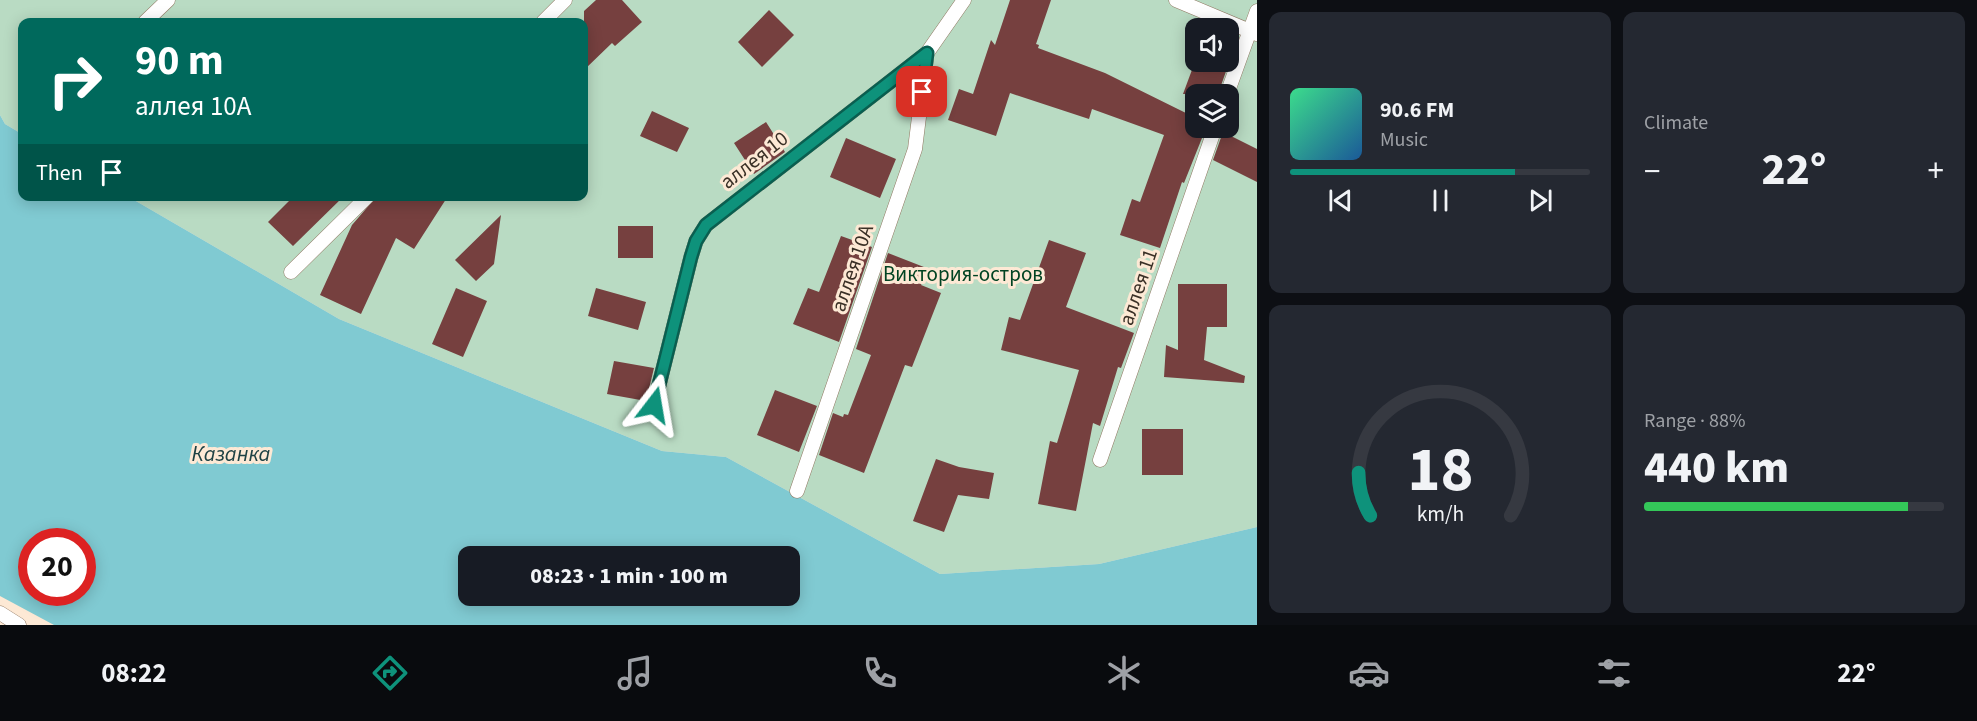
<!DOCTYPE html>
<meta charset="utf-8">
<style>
:root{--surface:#171b24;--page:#242831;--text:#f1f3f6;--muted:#9ea1a6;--line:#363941;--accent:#0e927b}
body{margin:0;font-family:"Source Sans 3",sans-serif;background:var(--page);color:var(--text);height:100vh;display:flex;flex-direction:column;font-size:22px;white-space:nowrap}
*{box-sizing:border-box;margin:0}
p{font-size:20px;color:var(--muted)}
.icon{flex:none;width:33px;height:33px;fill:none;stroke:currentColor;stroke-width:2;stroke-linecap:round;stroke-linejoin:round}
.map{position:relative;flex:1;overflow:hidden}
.details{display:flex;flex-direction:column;gap:12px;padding:12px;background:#0d0f14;width:720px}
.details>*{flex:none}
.top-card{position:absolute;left:18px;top:18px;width:570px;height:183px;border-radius:12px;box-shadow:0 3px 15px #0003;background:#00695c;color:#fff;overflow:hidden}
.tools{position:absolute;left:1185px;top:18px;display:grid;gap:12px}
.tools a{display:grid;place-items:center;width:54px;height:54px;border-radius:12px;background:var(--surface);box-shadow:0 3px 15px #0003;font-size:30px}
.speed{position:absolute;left:18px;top:528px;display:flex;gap:12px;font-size:30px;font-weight:700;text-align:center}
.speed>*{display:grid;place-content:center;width:78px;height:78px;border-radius:50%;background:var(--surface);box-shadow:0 3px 15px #0003;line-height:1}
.speed .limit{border:9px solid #d22;background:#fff;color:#111}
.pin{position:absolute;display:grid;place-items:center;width:51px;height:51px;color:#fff;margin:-26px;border-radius:12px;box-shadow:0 3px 9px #0006}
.me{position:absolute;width:66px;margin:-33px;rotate:14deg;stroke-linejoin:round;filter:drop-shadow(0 0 4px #0008)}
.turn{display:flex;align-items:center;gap:21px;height:126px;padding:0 18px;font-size:27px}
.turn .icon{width:78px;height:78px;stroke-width:2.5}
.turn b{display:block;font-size:42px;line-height:51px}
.then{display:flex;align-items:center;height:57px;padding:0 18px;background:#0003;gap:12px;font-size:22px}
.big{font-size:45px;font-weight:800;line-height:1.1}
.details .tile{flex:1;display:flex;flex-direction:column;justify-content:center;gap:9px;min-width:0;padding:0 21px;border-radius:12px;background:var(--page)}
.details .dial{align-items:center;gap:0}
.dial svg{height:156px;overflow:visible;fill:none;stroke:var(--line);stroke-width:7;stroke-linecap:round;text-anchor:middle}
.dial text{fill:var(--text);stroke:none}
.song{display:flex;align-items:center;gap:18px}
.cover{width:72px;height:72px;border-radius:9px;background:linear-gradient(135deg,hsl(150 70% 55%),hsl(210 70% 35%))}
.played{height:6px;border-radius:3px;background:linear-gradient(90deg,var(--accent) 75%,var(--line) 75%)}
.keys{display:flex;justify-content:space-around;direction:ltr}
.heat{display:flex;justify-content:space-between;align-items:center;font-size:33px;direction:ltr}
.charge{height:9px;border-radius:4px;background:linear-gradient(90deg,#34c759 88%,var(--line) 0)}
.details .tiles{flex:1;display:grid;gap:12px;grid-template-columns:repeat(2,1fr)}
.trip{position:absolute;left:458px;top:546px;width:342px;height:60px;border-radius:12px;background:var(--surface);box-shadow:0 3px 15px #0003;font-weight:800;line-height:60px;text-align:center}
.menu{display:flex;height:96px;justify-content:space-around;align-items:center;background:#090b0e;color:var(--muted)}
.menu .icon{width:42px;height:42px}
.menu .active{color:var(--accent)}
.menu b{font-size:27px;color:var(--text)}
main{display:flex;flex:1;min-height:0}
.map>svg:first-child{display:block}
.green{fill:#b9dbc3;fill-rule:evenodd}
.water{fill:#80cad2;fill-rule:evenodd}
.building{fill:#76403f}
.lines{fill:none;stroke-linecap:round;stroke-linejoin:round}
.service-casing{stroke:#917a64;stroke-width:15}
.service{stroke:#fff;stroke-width:14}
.route-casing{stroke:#095f50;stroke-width:15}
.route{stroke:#0e927b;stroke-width:10}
.labels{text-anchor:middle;stroke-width:6;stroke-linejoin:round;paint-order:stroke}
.street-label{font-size:21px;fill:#3a3026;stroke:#fde9d5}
.park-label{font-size:21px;fill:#004322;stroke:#fde9d5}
.water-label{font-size:22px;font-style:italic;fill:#1d4144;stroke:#fde9d5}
</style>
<main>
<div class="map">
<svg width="1257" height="625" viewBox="0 0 1257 625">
<rect width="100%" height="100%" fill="#fde9d5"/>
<path class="green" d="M 0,0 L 1257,0 L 1257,527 L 1099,564 L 940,574 L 726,457 L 662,451 L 339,319 L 129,197 L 584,196 L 584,22 L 22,22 L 22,134 L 5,124 L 0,115 ZM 1196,28 L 1228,28 L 1228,62 L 1196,62 ZM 1196,94 L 1228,94 L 1228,128 L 1196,128 Z"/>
<path class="water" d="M 0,115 L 5,124 L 22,134 L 22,196 L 129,197 L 339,319 L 662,451 L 726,457 L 940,574 L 1099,564 L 1257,527 L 1257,625 L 54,625 L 0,596 ZM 32,542 L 82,542 L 82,592 L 32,592 ZM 468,556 L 789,556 L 789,596 L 468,596 Z"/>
<path class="building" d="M 596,0 L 622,0 L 642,22 L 615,46 L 612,43 L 584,70 L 584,11 Z
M 1010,0 L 1051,0 L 1036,44 L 1039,45 L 1038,48 L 1105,73 L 1196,118 L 1196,128 L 1206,128 L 1184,183 L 1182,182 L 1160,248 L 1120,235 L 1132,199 L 1140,202 L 1164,135 L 1092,109 L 1089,119 L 1010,93 L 996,136 L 948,120 L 959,89 L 973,94 L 991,40 L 995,45 Z
M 769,10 L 794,35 L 762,67 L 738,42 Z
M 1228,44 L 1235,46 L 1218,94 L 1183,94 L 1196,59 L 1196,62 L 1228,62 Z
M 652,111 L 689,128 L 677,152 L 640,136 Z
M 766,122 L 785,152 L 754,174 L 734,143 Z
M 1223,132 L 1257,149 L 1257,182 L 1213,160 Z
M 846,138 L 896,159 L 880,198 L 830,177 Z
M 294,196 L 344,196 L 293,246 L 268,222 Z
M 377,196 L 448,196 L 414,249 L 396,238 L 361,314 L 320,295 L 352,225 Z
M 501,215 L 494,264 L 476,281 L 455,260 Z
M 618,226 L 653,226 L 653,258 L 618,258 Z
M 841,236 L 872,247 L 839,342 L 793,324 L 808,288 L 819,292 Z
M 1049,240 L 1086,253 L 1066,307 L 1134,333 L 1121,368 L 1118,367 L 1100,426 L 1093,423 L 1076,511 L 1038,504 L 1050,441 L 1057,443 L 1079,370 L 1001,350 L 1009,317 L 1020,320 Z
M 888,253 L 929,269 L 921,285 L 941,293 L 912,367 L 905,365 L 864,473 L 819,455 L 833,413 L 843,417 L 844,414 L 848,415 L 871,355 L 856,349 Z
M 1178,284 L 1227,284 L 1227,327 L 1207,327 L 1204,360 L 1245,376 L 1244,383 L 1164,377 L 1166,345 L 1178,350 Z
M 456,288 L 487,301 L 463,357 L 432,344 Z
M 596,288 L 646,302 L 638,330 L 588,316 Z
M 614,361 L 654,368 L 646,401 L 607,394 Z
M 775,390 L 817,406 L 799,452 L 757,435 Z
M 1142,429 L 1183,429 L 1183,475 L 1142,475 Z
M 936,459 L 959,467 L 994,473 L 989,499 L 958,495 L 944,532 L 913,521 Z"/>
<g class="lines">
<g class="service-casing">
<path id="service" d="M 1176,0 L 1257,34
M 145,22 L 168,0
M 543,22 L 565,0
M 1227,94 L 1257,11
M 291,272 L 368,196
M 654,405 L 691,257 L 696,241 L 706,225 L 927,53 L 964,0
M 1100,460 L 1215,128
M 797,491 L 915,149 L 927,53
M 0,613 L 19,625"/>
</g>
<use href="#service" class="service"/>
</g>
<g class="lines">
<g class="route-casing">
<path id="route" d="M 654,405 L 691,257 L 696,241 L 706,225 L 927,53 L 922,92"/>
</g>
<use href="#route" class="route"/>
</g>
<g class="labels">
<g class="street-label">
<text transform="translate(754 160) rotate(-38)" y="7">аллея 10</text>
<text transform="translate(852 268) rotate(-71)" y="7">аллея 10А</text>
<text transform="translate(1138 287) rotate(-71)" y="7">аллея 11</text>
</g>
<g class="park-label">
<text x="963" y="281">Виктория-остров</text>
</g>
<g class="water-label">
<text x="231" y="461">Казанка</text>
</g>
</g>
</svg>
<div class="tools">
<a><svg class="icon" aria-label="sound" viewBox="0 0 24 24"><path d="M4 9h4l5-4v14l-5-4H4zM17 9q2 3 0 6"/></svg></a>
<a><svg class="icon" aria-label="layers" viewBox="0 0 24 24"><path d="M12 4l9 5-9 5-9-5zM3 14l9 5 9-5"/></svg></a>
</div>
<div class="speed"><div class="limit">20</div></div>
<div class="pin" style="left:922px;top:92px;background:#d93025"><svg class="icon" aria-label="arrive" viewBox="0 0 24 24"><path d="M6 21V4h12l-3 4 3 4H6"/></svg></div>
<svg class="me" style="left:654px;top:405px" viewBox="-20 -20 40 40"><path d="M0-17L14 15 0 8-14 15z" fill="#0e927b" stroke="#fff" stroke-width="4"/></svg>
<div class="trip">08:23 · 1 min · 100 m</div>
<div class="top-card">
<div class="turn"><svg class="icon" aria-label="right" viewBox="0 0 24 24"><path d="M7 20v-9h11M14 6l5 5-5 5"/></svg><div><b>90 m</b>аллея 10А</div></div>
<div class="then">Then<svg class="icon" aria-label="arrive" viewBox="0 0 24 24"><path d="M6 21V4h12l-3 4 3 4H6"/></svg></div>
</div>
</div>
<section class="details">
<div class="tiles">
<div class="tile">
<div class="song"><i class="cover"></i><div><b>90.6 FM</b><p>Music</p></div></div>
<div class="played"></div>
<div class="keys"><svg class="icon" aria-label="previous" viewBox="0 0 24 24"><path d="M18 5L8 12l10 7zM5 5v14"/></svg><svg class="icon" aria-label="pause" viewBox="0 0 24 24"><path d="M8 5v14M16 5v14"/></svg><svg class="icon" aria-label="next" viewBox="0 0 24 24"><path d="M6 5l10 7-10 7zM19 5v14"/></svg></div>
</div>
<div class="tile"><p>Climate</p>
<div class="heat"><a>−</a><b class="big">22°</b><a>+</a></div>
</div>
<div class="tile dial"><svg viewBox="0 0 100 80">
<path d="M14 69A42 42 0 1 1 86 69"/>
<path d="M14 69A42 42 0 0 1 8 47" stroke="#0e927b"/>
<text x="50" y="56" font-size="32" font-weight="700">18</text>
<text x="50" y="72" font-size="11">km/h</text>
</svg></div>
<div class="tile"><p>Range · 88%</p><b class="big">440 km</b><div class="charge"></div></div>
</div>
</section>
</main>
<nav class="menu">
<b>08:22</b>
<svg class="icon active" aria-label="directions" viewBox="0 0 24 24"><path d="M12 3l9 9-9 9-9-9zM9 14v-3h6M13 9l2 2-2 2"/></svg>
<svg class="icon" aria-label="music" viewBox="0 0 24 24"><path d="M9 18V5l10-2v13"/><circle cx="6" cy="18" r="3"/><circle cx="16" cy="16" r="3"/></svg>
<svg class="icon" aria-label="phone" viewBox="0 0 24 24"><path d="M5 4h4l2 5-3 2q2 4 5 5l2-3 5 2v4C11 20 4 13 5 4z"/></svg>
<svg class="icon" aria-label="climate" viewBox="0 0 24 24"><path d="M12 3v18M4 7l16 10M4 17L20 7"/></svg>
<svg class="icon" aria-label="car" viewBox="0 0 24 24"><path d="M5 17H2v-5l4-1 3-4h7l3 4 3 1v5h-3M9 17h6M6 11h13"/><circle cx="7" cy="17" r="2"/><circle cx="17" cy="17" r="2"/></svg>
<svg class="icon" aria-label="filters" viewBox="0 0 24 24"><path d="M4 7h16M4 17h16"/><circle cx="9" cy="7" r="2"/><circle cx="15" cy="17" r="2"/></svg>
<b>22°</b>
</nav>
